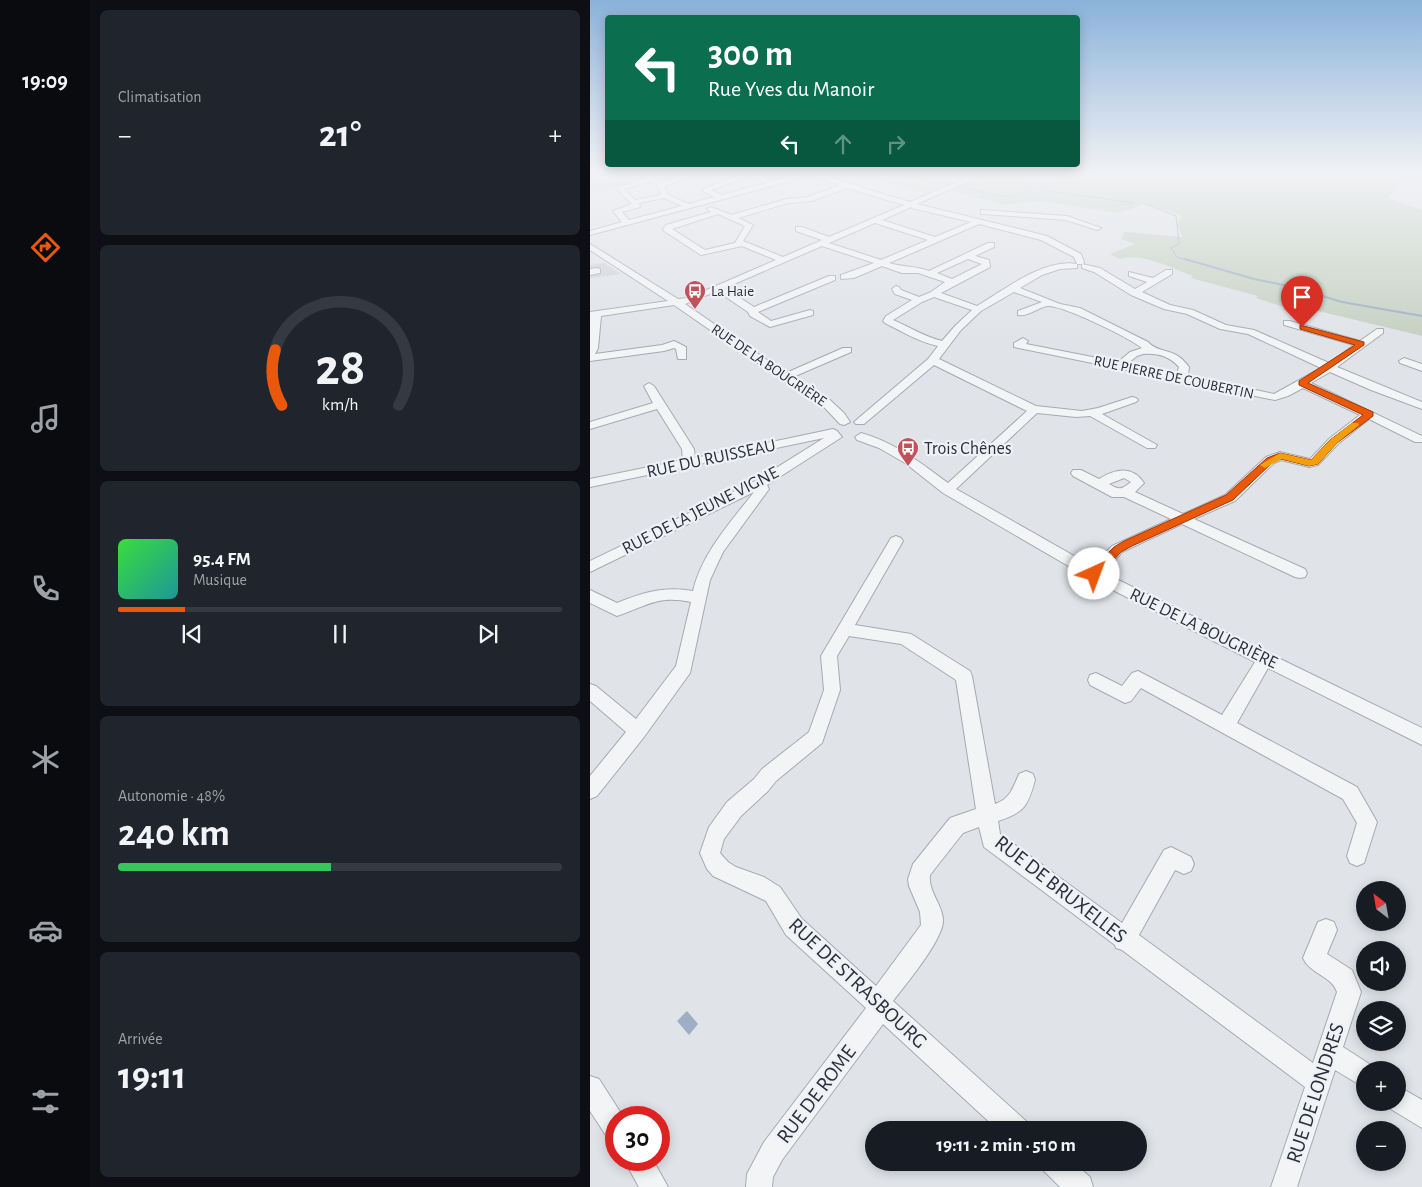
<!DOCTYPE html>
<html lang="fr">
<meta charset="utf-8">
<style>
:root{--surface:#171b24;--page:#20242c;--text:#f1f3f6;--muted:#9ea1a6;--line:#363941;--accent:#ea580c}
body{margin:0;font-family:"Alegreya Sans",sans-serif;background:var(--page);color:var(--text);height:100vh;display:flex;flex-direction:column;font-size:19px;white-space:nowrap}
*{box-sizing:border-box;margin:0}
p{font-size:16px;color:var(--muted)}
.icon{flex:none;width:28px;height:28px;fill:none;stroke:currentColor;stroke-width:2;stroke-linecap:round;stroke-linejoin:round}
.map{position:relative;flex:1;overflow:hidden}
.drawer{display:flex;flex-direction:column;gap:10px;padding:10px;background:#0d0f14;width:500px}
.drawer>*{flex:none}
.hud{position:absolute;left:15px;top:15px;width:475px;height:152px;border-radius:5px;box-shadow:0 2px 12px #0003;background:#0b6e4f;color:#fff;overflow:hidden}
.needle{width:32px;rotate:329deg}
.buttons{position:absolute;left:766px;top:881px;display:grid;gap:10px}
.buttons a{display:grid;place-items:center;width:50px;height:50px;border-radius:50%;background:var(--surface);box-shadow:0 2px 12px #0003;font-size:25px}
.speed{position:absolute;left:15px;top:1106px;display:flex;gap:10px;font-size:25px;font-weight:700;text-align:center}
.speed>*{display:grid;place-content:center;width:65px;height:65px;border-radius:50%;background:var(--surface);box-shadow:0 2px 12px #0003;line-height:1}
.speed .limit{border:8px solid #d22;background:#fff;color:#111}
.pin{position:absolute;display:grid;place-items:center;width:42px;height:42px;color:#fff;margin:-51px -21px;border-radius:50% 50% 50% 0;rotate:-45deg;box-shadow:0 0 5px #0007}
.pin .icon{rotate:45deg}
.me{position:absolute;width:55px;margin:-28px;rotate:43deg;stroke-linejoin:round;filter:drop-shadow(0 0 4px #0008)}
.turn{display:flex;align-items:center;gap:18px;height:105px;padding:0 20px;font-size:22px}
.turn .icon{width:65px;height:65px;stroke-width:2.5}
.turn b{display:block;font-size:35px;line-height:42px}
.lanes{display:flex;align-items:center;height:48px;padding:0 20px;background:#0003;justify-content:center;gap:25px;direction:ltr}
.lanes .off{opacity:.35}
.big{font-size:38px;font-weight:700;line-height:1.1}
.drawer .tile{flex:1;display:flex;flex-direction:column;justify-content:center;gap:8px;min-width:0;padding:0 18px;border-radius:8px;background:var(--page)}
.drawer .dial{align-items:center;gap:0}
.dial svg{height:130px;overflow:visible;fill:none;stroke:var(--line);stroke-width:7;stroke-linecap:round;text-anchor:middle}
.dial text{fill:var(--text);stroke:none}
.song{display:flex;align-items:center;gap:15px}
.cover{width:60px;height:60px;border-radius:8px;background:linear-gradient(135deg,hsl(120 70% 55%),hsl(180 70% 35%))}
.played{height:5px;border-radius:2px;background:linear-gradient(90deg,var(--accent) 15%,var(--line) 15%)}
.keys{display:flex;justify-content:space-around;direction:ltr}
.heat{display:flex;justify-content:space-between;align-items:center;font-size:28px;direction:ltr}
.charge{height:8px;border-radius:4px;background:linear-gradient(90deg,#34c759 48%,var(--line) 0)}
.trip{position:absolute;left:275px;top:1121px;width:282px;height:50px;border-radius:25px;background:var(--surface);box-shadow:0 2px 12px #0003;font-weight:700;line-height:50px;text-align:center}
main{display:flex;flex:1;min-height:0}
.tabs{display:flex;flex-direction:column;width:90px;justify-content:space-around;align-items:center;background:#090b0e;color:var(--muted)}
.tabs .icon{width:35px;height:35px}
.tabs .current{color:var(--accent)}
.tabs b{font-size:22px;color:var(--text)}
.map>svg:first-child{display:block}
.built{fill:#ced2d9}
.green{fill:#c5d1c2}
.water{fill:#9eaec4}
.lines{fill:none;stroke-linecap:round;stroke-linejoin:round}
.stream-far1{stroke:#9eaec4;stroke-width:1}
.stream{stroke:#9eaec4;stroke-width:2}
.minor-casing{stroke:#a6aab1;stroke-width:2}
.minor{fill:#f2f4f6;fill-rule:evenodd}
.route{fill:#ea580c;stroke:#983908}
.slow{fill:#f59e0b}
.labels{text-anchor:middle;stroke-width:4.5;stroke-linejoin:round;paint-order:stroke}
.far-poi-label{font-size:15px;fill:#2a303d;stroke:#eff1f5;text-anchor:start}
.far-street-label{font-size:15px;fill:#2a303d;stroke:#eff1f5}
.poi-label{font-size:18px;fill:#2a303d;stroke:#eff1f5;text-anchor:start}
.street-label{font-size:18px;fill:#2a303d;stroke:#eff1f5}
.near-street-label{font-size:21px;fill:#2a303d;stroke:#eff1f5}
</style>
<main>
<nav class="tabs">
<b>19:09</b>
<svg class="icon current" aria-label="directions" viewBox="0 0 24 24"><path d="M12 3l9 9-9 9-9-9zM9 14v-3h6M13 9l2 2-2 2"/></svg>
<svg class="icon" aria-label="music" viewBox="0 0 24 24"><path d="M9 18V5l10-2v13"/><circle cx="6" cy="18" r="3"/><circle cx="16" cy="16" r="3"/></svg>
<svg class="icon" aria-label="phone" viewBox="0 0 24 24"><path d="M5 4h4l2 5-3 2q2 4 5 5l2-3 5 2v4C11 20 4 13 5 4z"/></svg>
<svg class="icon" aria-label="climate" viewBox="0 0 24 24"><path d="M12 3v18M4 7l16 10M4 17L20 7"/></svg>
<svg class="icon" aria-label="car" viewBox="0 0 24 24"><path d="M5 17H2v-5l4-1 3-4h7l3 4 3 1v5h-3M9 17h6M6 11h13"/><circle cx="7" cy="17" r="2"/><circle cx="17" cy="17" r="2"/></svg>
<svg class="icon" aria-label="filters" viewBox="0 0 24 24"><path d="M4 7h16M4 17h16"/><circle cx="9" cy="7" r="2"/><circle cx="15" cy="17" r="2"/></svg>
</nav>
<section class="drawer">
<div class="tile"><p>Climatisation</p>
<div class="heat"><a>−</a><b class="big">21°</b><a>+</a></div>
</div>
<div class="tile dial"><svg viewBox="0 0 100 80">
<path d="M14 69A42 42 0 1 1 86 69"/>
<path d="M14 69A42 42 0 0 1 10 35" stroke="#ea580c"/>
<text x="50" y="56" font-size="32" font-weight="700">28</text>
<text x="50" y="72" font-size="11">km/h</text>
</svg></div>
<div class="tile">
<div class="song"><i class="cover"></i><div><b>95.4 FM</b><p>Musique</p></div></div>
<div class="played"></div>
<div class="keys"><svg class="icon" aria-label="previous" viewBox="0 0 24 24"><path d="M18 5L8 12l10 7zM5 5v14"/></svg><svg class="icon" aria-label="pause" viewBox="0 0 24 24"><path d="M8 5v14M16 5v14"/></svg><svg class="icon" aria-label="next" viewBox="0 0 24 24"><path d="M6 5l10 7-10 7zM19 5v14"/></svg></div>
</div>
<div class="tile"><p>Autonomie · 48%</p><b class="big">240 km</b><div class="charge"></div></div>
<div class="tile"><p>Arrivée</p><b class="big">19:11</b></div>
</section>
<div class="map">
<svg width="832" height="1187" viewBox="0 0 832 1187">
<rect width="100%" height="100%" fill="#e0e3e8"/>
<path class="built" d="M 14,263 L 31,274 L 0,278 L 0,265 Z"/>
<path class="green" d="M 40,173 L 47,173 L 56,179 L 4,192 L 0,190 L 0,184 Z
M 263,173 L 334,173 L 333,175 L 367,182 L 336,194 Z
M 389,173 L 429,173 L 422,177 L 462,182 L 482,173 L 655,173 L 664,176 L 670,173 L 819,173 L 798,198 L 832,210 L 832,336 L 704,305 L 700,309 L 666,298 L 668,296 L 601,278 L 603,276 C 581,268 552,252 530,259 L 520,254 L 545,244 L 531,239 L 535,232 L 593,237 L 586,224 L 592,217 C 581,209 568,210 555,204 L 529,213 L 448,201 L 415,205 L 360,190 L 394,175 Z"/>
<path class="water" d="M 97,1011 L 108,1024 L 99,1035 L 87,1021 Z"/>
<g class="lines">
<path class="stream-far1" d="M 303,173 L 361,185
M 368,186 L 410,196 L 421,196 L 442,188
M 453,190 L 544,203
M 555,204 L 586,216 L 589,244 L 581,248 L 587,257 L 599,261"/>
<path class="stream" d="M 595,259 L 664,279 L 703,287 L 752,302 L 832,316"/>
<g class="minor-casing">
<path id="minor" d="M 0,173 L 6,173 L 0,176 Z
M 50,173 L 58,173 L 72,182 L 99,173 L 109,173 L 75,186 L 78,195 L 99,204 L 124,197 L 113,191 L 113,189 L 156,173 L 164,173 L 184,181 L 214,173 L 224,173 L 320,202 L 388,173 L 397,173 L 327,204 L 457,236 L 491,254 L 494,262 L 493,264 L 487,264 L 484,257 L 451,240 L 389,224 L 299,263 C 312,267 326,266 339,271 L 398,243 L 404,243 L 404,247 L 385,256 L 399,260 L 400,267 L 351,293 L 387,306 C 414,290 454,258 487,264 L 487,268 L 470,269 L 452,275 L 430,288 L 470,304 L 490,308 L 558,342 C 570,355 584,346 599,367 L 598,376 L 684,394 L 731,368 L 658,334 L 630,329 L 597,314 L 574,309 L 541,295 L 504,272 L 492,268 L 492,264 L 510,268 L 545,289 L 557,282 L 539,276 L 539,272 L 563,278 L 576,270 L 582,270 L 582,274 L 552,292 L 580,305 L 603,310 L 636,325 L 664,330 L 739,363 L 764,345 L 694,325 L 694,321 L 700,321 L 770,341 L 787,329 L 793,329 L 793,333 L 747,367 L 832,402 L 832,409 L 781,390 L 740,372 L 721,383 L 832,436 L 832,442 L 825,442 L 779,419 L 748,444 L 728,465 L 719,467 L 691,460 L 684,463 L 645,501 L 604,519 L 715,569 L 717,573 L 715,577 L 710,578 L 705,577 L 592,524 L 532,552 L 514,573 L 832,728 L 832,745 L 678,668 L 647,723 L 767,787 L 787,822 L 774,863 L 767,866 L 760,863 L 757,856 L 767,823 L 753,799 L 551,688 L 541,701 L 535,703 L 500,685 L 498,680 L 500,675 L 506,673 L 532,686 L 542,673 L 548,671 L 632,715 L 665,662 L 499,578 L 353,493 L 315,463 L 289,448 L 267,440 L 265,437 L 271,433 C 304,442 331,463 358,483 L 437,411 L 344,365 L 274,424 L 266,424 L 264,422 L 338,359 L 348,346 C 329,342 313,332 295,323 L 293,321 L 296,316 L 322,300 L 305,294 L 302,289 L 306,286 L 309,287 L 311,290 L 329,297 L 341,292 L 355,282 L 328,273 L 312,273 L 292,266 L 264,278 L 251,279 L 251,275 L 284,263 L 232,246 L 135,288 L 164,307 L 239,276 L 245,276 L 245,280 L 168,312 L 181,321 L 220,310 L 223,311 L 223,315 L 180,327 L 160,316 L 158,312 L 127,291 L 95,304 L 196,373 L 253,348 L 261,348 L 261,352 L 203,377 L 240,400 L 254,413 L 260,422 L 254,425 L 250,424 L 232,405 L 191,379 L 84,305 L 11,316 L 8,348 L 5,354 L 72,345 L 84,341 L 96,347 L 96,359 L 88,359 L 86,349 L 84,348 L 74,351 L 0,361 L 0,312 L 78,301 L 0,250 L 0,244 L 88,299 L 98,298 L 186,260 L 152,246 L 111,255 L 74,231 L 73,229 L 76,225 L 121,212 L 117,209 L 121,207 L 141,215 L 197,199 L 218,197 L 250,185 L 219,176 L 0,235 L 0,231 L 32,222 L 23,211 L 42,204 L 26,188 L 56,178 ZM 160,176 L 177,183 L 131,195 L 121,190 ZM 60,181 L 68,186 L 71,195 L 45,200 L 34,189 ZM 257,188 L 314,205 L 239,237 L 212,227 L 206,227 L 206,231 L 232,240 L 193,257 L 153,241 L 163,225 L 148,218 L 198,203 L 222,201 ZM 74,198 L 92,206 L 39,220 L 32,212 L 50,207 L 49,203 ZM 321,207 L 322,208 L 381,222 L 345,237 L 292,220 ZM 128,214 L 155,226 L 145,243 L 115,250 L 82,229 ZM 285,223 L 338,240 L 291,260 L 239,243 ZM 378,259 L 392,264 L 362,279 L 347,273 ZM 424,292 L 452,302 L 428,311 L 428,315 C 438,317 447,308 457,306 C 471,304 540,338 552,348 L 540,352 L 528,362 L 436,344 L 438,341 L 433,338 L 424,343 L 424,347 L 685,400 L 698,396 L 713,388 L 770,415 L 740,438 L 720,459 L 690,452 L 676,457 L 635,495 L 593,514 L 545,492 L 554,483 C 542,465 525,469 509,479 L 491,470 L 483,470 L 481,473 L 483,476 L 522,497 L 534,497 L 581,519 L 522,546 L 502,566 L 366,489 L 447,413 L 486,417 L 500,416 L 557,448 L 565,448 L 567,445 L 512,414 L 546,402 L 548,400 L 546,398 L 542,397 L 508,408 L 492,411 L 446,406 L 349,359 L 371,330 L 391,311 ZM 344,297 L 382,310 L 365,326 L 352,341 C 335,337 320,327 303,320 L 332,302 ZM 553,354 C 568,353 579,356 589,367 L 587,374 L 537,364 L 547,356 ZM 534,478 L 541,482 C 531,490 529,490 519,484 Z
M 813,173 L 832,174 L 832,178 Z
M 391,210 L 477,216 L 511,228 L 507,230 L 476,220 L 394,214 L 391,214 Z
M 7,268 L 10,269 L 10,273 L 0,275 L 0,269 Z
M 814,358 L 832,364 L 832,371 L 810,363 L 809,361 Z
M 59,383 L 64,386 L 104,449 L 105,458 L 243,429 L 247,431 L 252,437 L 177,485 L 179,489 L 133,552 L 120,580 L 100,673 L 54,737 L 7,796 L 0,799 L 0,776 L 36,732 L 0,701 L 0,684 L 6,686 L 46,719 L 86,666 L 101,602 C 67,595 57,606 27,616 L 0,603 L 0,590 L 27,603 C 54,592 74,586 103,591 C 112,553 140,523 164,492 L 0,572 L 0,561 L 165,481 L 234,438 L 0,487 L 0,479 L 93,460 L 92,449 L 67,409 L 0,429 L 0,422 L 63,403 L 54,386 Z
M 306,536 L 311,538 L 313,541 L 265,625 L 321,634 L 380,671 L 382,676 L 405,804 C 420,799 423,788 429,774 L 436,771 L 443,774 L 445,780 C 438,806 434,813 408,821 L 410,834 L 532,923 L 574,850 L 581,847 L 601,857 L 604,864 L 601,871 L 594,874 L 585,870 L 549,935 L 723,1063 L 747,992 C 742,976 720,974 713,958 L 728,922 L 736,919 L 744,922 L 747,930 L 737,954 L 762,970 L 771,992 L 753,1047 L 784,1067 L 785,1070 L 775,1070 L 775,1088 L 745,1070 L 707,1187 L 681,1187 L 715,1087 L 532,950 L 526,948 L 525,945 L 394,847 L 389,827 L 373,833 L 340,875 C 338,891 352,904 353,919 C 355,938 315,985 303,1001 L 436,1121 L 440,1130 L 408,1130 L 293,1024 L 192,1160 L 183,1177 L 182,1187 L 156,1187 L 157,1174 L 174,1142 L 276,1008 L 196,935 L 176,901 L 123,876 L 117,869 L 110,853 L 119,827 L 137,802 L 164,779 L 172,769 L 219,732 L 234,690 L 231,656 L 301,538 ZM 259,636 L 311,644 L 366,680 L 386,809 L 360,818 L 323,864 L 318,879 L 319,886 L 330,912 L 331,925 L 286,986 L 212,919 L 190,887 L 174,877 L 146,867 L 138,862 L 130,853 L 134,839 L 151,816 L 178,791 L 186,781 L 232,743 L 250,690 L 247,656 Z
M 0,1076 L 9,1079 L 34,1118 L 26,1118 L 26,1141 L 17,1137 L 0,1111 Z
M 808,1086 L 832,1100 L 832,1128 L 799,1108 L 797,1102 L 808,1102 Z
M 34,1160 L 63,1160 L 78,1187 L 49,1187 Z
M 450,1162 L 483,1162 L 500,1177 L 503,1187 L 470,1187 L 454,1171 Z"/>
</g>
<use href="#minor" class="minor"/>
</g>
<linearGradient id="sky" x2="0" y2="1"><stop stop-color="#8ab2da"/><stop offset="0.51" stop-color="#f1f2f5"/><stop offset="1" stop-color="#f1f2f5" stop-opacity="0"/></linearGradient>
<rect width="832" height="339" fill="url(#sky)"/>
<path class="route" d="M 710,325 L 774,342 L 774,345 L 718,383 L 783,412 L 783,416 L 747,443 L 728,464 L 719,466 L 691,459 L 683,462 L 643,500 L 542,546 L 531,552 L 508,577 L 500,577 L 498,574 L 500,571 L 524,547 L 534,541 L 636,495 L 677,458 L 690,453 L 721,460 L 740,440 L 773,415 L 709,385 L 709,381 L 765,345 L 710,329 Z"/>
<path class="slow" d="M 762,423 L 768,423 L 769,425 L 747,443 L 728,464 L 719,466 L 692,459 L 675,468 L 670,465 L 690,453 L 721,460 L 740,440 Z"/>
<defs>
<g id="bus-pin" transform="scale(1.125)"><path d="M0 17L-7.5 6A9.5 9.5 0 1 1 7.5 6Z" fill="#c1515a" stroke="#eff1f5"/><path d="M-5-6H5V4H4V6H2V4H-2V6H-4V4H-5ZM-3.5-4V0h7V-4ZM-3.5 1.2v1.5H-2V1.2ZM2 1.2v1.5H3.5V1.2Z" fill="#fff"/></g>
</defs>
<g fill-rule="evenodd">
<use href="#bus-pin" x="105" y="291"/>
<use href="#bus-pin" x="318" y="448"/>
</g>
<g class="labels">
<g class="far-poi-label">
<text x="121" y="296">La Haie</text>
</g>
<g class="far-street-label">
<text transform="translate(179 365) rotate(34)" y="5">RUE DE LA BOUGRIÈRE</text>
<text transform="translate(584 377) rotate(12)" y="5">RUE PIERRE DE COUBERTIN</text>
</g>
<g class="poi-label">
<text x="334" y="454">Trois Chênes</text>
</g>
<g class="street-label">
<text transform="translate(121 458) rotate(-12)" y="6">RUE DU RUISSEAU</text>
<text transform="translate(110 510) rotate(-27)" y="6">RUE DE LA JEUNE VIGNE</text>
<text transform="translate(614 628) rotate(26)" y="6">RUE DE LA BOUGRIÈRE</text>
</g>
<g class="near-street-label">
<text transform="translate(471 889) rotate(38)" y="7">RUE DE BRUXELLES</text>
<text transform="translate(268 983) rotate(43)" y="7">RUE DE STRASBOURG</text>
<text transform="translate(725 1093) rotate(-72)" y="7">RUE DE LONDRES</text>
<text transform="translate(226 1094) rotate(-53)" y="7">RUE DE ROME</text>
</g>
</g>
</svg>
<div class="buttons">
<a><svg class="needle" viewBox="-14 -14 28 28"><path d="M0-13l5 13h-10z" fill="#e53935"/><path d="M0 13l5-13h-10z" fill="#9ea1a6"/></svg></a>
<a><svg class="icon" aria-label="sound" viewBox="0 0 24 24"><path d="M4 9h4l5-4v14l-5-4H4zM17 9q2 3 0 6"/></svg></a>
<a><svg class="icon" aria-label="layers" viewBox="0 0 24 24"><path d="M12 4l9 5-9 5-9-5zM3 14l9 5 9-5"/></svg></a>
<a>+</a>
<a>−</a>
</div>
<div class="speed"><div class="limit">30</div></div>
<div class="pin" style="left:712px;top:327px;background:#d93025"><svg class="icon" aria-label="arrive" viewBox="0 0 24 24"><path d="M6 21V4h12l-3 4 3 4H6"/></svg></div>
<svg class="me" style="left:504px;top:574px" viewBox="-20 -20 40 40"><circle r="19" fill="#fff"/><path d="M0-13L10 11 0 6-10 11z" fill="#ea580c"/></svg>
<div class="trip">19:11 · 2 min · 510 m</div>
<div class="hud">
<div class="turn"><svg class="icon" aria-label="left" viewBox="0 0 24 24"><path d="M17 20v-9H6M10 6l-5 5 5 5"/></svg><div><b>300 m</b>Rue Yves du Manoir</div></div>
<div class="lanes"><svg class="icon" aria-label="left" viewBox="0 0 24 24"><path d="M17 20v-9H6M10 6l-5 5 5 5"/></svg><svg class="icon off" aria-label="ahead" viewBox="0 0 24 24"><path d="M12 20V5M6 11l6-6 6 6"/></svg><svg class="icon off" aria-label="right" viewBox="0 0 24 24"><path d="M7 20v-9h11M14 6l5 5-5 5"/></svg></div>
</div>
</div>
</main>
